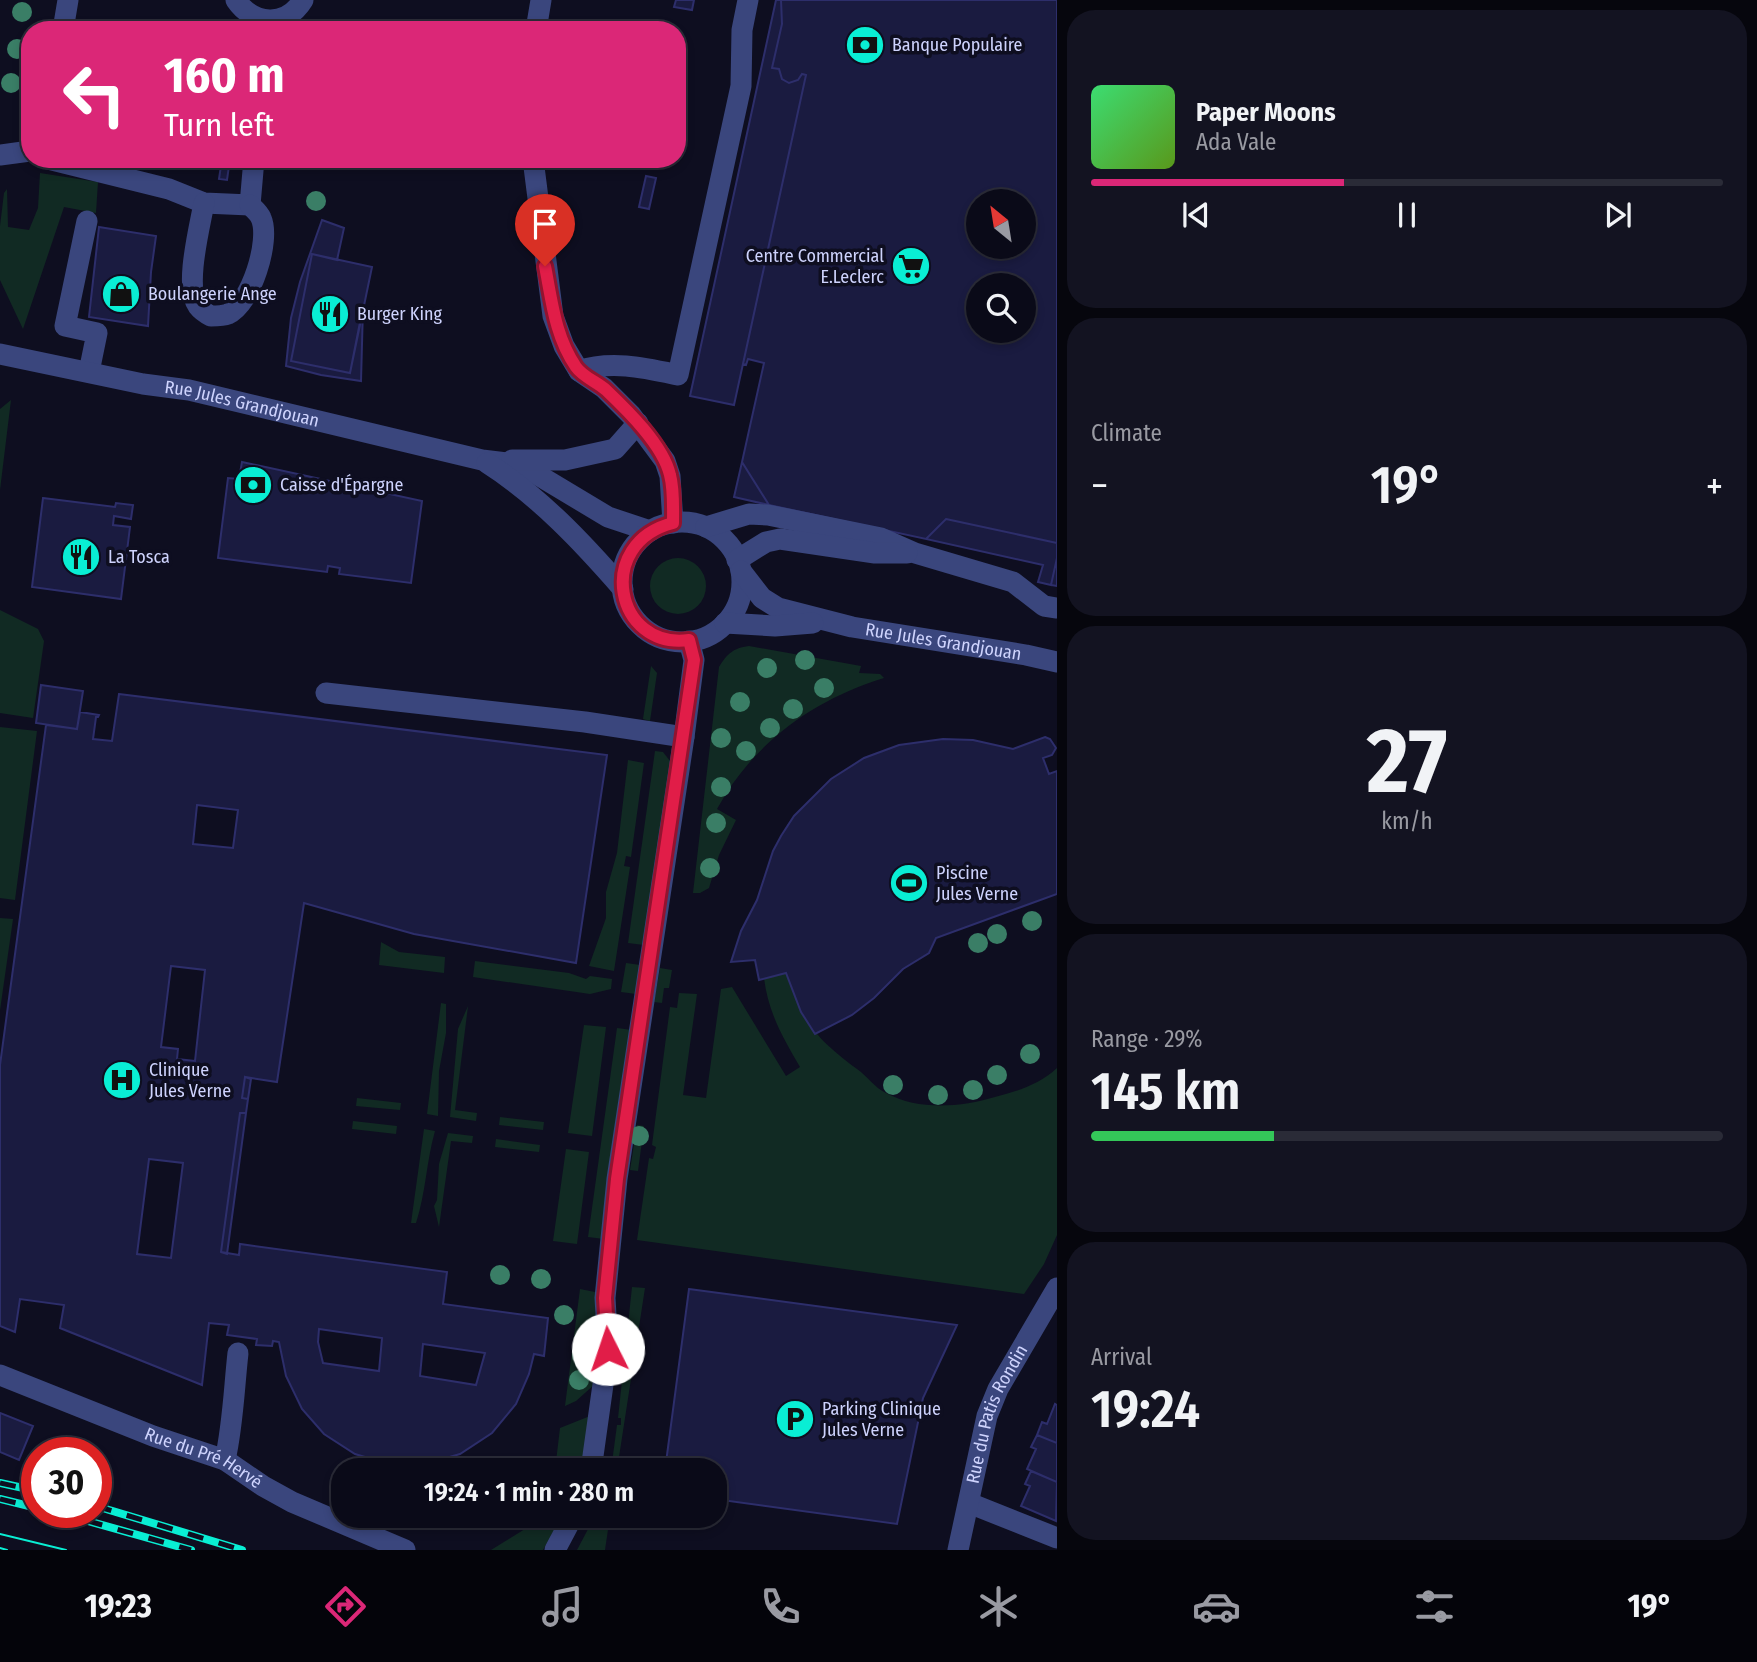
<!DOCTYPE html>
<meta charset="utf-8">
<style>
:root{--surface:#0a0a18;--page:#131321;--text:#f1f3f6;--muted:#999aa2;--line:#2a2b37;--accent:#db2777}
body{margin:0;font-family:"Fira Sans Condensed",sans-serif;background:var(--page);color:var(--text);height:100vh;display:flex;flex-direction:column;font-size:26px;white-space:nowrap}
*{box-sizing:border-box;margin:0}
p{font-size:23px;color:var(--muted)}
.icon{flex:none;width:38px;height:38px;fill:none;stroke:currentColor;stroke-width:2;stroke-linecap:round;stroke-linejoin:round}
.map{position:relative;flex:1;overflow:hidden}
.sheet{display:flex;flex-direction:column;gap:10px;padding:10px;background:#06060d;width:700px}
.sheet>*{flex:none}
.guide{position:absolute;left:21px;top:21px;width:665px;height:147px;border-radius:28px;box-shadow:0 4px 10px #0003,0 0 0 2px var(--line);background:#db2777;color:#fff;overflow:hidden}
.needle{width:46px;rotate:330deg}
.fabs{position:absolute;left:966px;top:189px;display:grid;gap:14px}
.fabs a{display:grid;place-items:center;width:70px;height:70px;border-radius:50%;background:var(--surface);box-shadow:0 4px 10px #0003,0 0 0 2px var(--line);font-size:35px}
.speed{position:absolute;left:21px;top:1437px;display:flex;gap:14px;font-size:35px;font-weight:700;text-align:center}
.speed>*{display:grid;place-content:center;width:91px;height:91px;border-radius:50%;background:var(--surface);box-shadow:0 4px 10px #0003,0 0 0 2px var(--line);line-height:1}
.speed .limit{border:10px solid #d22;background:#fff;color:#111}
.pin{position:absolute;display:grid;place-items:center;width:60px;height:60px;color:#fff;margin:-72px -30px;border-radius:50% 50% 50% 0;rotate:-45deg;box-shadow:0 0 7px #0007}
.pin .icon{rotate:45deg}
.me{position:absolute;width:77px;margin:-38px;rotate:356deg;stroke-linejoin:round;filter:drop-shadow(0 0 5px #0008)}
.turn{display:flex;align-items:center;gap:24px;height:147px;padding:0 28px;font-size:32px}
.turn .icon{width:91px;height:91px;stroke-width:2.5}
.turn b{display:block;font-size:49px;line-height:60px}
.big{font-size:52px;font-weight:600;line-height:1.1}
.sheet .tile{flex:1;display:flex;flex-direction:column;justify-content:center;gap:10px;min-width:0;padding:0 24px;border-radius:28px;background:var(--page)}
.sheet .dial{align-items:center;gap:0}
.dial b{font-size:91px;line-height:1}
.song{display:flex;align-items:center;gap:21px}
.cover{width:84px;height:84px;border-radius:10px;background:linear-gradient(135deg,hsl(140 70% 55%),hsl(90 70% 35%))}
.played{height:7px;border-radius:4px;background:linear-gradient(90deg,var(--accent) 40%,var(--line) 40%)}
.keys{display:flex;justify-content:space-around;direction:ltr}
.heat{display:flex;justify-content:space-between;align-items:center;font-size:38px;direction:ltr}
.charge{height:10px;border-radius:5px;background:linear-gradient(90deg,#34c759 29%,var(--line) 0)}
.trip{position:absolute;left:331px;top:1458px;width:396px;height:70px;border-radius:28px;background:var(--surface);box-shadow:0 4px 10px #0003,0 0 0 2px var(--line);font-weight:600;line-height:70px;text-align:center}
.tab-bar{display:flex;height:112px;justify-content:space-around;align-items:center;background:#04040a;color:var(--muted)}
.tab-bar .icon{width:49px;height:49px}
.tab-bar .active{color:var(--accent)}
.tab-bar b{font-size:32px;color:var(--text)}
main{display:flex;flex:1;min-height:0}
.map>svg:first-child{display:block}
.green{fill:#112a23}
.building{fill:#1a1b40;stroke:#2d2e6b;stroke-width:2;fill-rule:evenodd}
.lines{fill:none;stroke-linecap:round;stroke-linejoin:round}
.minor{stroke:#3a467d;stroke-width:21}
.tram{stroke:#09eed4;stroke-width:2}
.rail-casing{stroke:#09eed4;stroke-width:8}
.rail{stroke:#0e0e20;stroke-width:5;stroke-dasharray:16;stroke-linecap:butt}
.tree{fill:#3a7e66}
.route-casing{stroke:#92132f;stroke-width:18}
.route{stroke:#e11d48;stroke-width:12}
.labels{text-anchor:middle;stroke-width:7;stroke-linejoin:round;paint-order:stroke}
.poi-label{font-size:18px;fill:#ced3fd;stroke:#0e0e20;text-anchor:start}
.street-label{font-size:18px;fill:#ced3fd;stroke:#0e0e20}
</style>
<main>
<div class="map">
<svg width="1057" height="1550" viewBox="0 0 1057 1550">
<rect width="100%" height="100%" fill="#0e0e20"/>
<path class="green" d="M 40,173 L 98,182 L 96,213 L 64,207 L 23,329 L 0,280 L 0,226 L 4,193 L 7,189 L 8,227 L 29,230 L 38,208 Z
M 11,400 L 0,490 L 0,409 Z
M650 586a28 28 0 1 1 56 0a28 28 0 1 1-56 0Z
M 0,610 L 38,629 L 44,641 L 33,718 L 0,713 Z
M 749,646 L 861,666 L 859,673 L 880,674 L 884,678 C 813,700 753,743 717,809 L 736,820 L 719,855 L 709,888 L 700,893 L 693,893 L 719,667 C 727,654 733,648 749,646 Z
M 651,666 L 657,673 L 650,721 L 643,719 Z
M 0,727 L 37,731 L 15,900 L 0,898 Z
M 655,751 L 663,752 L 670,761 L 644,945 L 628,943 Z
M 628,760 L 644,763 L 631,857 L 626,856 L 624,866 L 630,867 L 614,971 L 589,966 L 606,918 L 606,892 L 617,853 Z
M 0,918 L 13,919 L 0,1010 Z
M 381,942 L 399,952 L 445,957 L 444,973 L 379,965 Z
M 475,961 L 569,973 L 586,979 L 590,976 L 612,979 L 611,989 L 590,994 L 473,977 Z
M 626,963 L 640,965 L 636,994 L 621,992 Z
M 660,968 L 672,970 L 669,988 L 664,988 L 662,1003 L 654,1002 Z
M 786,973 C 806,1025 813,1036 857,1069 C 867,1076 875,1088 886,1093 C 919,1111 961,1107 995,1097 C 1018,1091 1040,1084 1057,1068 L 1057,1235 L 1044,1264 L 1024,1294 L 637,1240 L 649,1158 L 653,1159 L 656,1147 L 652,1145 L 670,1007 L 677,1008 L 679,993 L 697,994 L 683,1095 L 706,1098 L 721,989 L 732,987 L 786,1076 L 800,1067 C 783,1038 768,1012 764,978 Z
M 441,1003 L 446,1004 L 446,1033 L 439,1071 L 438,1116 L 427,1114 Z
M 468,1006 L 455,1110 L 477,1113 L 476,1121 L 450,1117 L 458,1029 Z
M 584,1025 L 606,1027 L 592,1136 L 568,1133 Z
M 617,1028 L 632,1030 L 604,1239 L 588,1237 Z
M 357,1098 L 401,1103 L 400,1110 L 356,1106 Z
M 500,1117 L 544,1122 L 543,1130 L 499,1125 Z
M 353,1121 L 397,1126 L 396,1134 L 352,1129 Z
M 637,1125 L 644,1126 L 638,1171 L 630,1170 Z
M 424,1129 L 435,1131 C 426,1163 426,1192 416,1223 L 411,1223 Z
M 448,1133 L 473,1136 L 472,1143 L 451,1141 L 439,1227 L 434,1206 L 437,1200 L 439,1164 Z
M 496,1139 L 540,1145 L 539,1152 L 495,1147 Z
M 566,1149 L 589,1152 L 577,1244 L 553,1241 Z
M 632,1287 L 645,1288 L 617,1470 L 611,1470 L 617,1425 L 621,1425 L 621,1418 L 618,1418 Z
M 580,1289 L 595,1292 L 598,1359 L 595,1384 L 576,1401 L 565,1406 Z
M 590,1416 L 583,1470 L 555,1470 L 560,1428 Z
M 546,1516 L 562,1516 L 543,1550 L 491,1550 Z
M 595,1516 L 610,1516 L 605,1550 L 577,1550 Z"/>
<path class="building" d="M 676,0 L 694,0 L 692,10 L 674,7 Z
M 776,0 L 781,0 L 782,24 L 772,68 L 779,69 L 782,79 L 789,83 L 798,80 L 802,74 L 806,75 L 734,405 L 690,396 Z
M 781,0 L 1057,0 L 1057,543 L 946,519 L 926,539 L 769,505 L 742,462 L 764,363 L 748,359 L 746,365 L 743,364 L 806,75 L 802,74 L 798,80 L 789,83 L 782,79 L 779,69 L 772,68 L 782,24 ZM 978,201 L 1024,201 L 1024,247 L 978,247 ZM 978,285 L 1024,285 L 1024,331 L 978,331 Z
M 677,44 L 685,45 L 678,77 L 677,77 Z
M 222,159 L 230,159 L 227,180 L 219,179 Z
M 646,176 L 656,178 L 649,209 L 639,207 Z
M 322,220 L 344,228 L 337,260 L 312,254 L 291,361 L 350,373 L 363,307 L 361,381 L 321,375 L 286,366 L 291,318 L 300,282 Z
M 99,227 L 156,236 L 151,272 L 148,326 L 89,317 Z
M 312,254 L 372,267 L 350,373 L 291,361 Z
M 242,462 L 422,501 L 411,583 L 339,574 L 340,568 L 328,566 L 327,572 L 218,558 L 228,478 L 239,479 Z
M 742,462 L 769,505 L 734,497 Z
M 43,498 L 115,507 L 116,503 L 133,505 L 131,519 L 114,516 L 113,525 L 130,527 L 121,599 L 32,587 Z
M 946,519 L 1057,543 L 1057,558 L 1051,585 L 1038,582 L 1043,565 L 926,539 Z
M 1057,558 L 1057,586 L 1051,585 Z
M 41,685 L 83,691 L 77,729 L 36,723 Z
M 119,694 L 607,755 L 576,963 L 414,934 L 304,903 L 277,1082 L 245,1077 L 242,1098 L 248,1099 L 246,1113 L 240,1113 L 221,1252 L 239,1255 L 240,1244 L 447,1272 L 443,1304 L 548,1318 L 544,1356 L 534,1354 L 529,1374 L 516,1404 L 492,1433 L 460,1454 L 425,1464 L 403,1465 L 385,1463 L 355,1454 L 324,1434 L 302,1409 L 286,1376 L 279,1342 L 273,1341 L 272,1346 L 256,1345 L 257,1339 L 227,1335 L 229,1325 L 209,1323 L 202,1385 L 60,1328 L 64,1305 L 20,1299 L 15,1332 L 0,1326 L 0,1065 L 46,725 L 77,729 L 80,712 L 99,715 L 98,717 L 96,717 L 93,739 L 112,741 ZM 197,805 L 238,810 L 233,848 L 193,844 ZM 171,966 L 205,970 L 195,1061 L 177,1059 L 178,1049 L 161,1047 ZM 149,1159 L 183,1163 L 171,1258 L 137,1254 ZM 319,1329 L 382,1338 L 379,1371 L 323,1363 L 318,1342 ZM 423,1344 L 485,1353 L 476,1385 L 420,1376 Z
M 1045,737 L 1050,739 L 1056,748 L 1052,755 L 1043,758 L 1049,774 L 1057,771 L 1057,894 L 936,938 L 929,953 L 903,969 L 874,998 L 852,1015 L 815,1034 L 801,1012 L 786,973 L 759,980 L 755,960 L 731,962 L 741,931 L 757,900 L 773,851 L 781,836 L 794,816 L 831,779 L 864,758 L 899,745 L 943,739 L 973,740 L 1013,749 Z
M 245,1077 L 251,1079 L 248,1099 L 242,1098 Z
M 240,1113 L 246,1113 L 227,1254 L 221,1252 Z
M 689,1289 L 957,1325 L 923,1398 L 897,1524 L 714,1499 L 714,1470 L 665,1470 Z
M 1055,1404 L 1057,1405 L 1057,1443 L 1037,1435 L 1042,1422 L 1047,1424 Z
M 0,1413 L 33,1426 L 19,1460 L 0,1452 Z
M 1037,1435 L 1057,1443 L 1057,1482 L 1027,1469 L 1036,1449 L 1031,1447 Z
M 1031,1471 L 1057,1482 L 1056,1521 L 1021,1506 L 1030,1486 L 1025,1484 Z"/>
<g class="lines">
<g class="minor">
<path d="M 236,0 C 253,25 286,28 303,0"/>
<path d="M 63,30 L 68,0"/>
<path d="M 536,30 L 541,0"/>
<path d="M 0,155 L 30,151"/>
<path d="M 48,159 L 169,189 L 204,203 L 250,205 L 254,159"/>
<path d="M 533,159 L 553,316 L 564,346 L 579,371 L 604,388 L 631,415 L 665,461 L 670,476 L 673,523"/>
<path d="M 204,203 C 200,226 184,287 198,306 C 201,310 207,314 211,316 C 216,316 223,316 228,314 C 251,304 271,240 261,218 C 259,213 254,209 250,205"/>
<path d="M 87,221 L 65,326 L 97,333 L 89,372"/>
<path id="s1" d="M 0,354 L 143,384 L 189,390 L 482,460 L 515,464 L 533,472 L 608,517 L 650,531"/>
<path d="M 579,371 C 611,360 645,368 678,375 L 741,86 L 742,30 L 748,0"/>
<path d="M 512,460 L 565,460 L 615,449 L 638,423"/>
<path d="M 487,463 C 539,496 583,543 623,589"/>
<circle cx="682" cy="582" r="60"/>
<path d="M 706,527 L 749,514 L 768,515 L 881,538 L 915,553 L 1013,582 L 1044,606 L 1057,608"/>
<path d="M 737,560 L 766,542 L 780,539 L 875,553 L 907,553"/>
<path id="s2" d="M 741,571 L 762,598 L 778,608 L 852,627 L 1026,655 L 1057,662"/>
<path d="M 725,623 L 775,626 L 813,623"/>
<path d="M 326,693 L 585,722 L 684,737"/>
<path id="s3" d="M 0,1375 L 153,1436 L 225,1460 L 263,1486 L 292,1502 L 405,1550"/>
<path d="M 225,1460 C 233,1425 234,1389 238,1353"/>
<path d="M 591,1470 L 608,1349 L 605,1298 L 617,1179 L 684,737 L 694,660 L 689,641"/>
<path d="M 969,1503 L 1057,1538"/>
<path d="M 555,1550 L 573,1516"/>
<path id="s4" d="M 958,1550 L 987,1416 L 998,1389 L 1057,1288"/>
</g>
<path class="tram" d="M 0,1534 L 66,1550
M 0,1548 L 7,1550"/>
<g class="rail-casing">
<path id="rail" d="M 0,1483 L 37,1491
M 0,1499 L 37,1508
M 96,1506 L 242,1550
M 56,1512 L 191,1550"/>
</g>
<use href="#rail" class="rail"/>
</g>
<g class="tree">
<circle cx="22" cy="12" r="10"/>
<circle cx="17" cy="49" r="10"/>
<circle cx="11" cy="83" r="10"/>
<circle cx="316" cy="201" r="10"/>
<circle cx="805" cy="660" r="10"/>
<circle cx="767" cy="668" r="10"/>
<circle cx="824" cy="688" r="10"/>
<circle cx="740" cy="702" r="10"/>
<circle cx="793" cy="709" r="10"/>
<circle cx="770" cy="728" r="10"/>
<circle cx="721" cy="738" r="10"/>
<circle cx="746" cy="751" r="10"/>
<circle cx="721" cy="787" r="10"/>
<circle cx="716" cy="823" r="10"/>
<circle cx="710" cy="868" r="10"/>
<circle cx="1032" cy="921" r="10"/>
<circle cx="997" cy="934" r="10"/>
<circle cx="978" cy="943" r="10"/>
<circle cx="1030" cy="1054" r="10"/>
<circle cx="997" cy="1075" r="10"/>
<circle cx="893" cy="1085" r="10"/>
<circle cx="973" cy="1090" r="10"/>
<circle cx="938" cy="1095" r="10"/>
<circle cx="639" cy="1136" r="10"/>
<circle cx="500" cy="1275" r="10"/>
<circle cx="541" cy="1279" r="10"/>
<circle cx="564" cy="1315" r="10"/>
<circle cx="582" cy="1355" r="10"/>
<circle cx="579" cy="1380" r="10"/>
</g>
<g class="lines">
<g class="route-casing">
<path id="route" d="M 545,266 C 552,302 555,336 576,367 C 583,377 597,382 606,390 C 628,411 663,445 670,475 C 674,490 673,507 673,523 C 594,543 615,650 689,640 L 694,660 L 617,1179 L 605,1298 L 608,1349"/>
</g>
<use href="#route" class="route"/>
</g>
<defs>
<g id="bank-disc" transform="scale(2.0125)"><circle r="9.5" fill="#09eed4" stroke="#0e0e20"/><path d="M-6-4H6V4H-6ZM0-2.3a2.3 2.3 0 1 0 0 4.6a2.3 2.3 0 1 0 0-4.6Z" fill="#111"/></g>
<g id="supermarket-disc" transform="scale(2.0125)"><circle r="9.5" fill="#09eed4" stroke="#0e0e20"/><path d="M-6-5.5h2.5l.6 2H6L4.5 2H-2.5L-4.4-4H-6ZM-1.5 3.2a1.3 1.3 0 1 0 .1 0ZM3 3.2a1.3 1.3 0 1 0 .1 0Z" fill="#111"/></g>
<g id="shop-disc" transform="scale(2.0125)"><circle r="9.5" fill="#09eed4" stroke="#0e0e20"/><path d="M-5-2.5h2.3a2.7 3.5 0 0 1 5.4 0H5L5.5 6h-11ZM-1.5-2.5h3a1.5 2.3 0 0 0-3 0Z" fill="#111"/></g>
<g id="restaurant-disc" transform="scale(2.0125)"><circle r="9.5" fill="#09eed4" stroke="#0e0e20"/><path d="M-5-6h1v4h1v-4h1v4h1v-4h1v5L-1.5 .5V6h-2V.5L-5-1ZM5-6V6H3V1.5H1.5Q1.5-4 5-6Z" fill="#111"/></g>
<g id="stadium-disc" transform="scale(2.0125)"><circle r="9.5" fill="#09eed4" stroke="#0e0e20"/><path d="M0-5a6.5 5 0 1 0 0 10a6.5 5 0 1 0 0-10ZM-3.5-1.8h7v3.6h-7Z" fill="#111"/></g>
<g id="hospital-disc" transform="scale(2.0125)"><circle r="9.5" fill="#09eed4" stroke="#0e0e20"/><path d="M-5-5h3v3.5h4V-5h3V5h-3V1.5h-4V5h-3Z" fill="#111"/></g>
<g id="parking-disc" transform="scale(2.0125)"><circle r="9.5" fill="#09eed4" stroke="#0e0e20"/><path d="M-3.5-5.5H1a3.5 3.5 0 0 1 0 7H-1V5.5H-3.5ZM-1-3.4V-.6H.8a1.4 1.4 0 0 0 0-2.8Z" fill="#111"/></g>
</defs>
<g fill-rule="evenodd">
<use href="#bank-disc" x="865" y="45"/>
<use href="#supermarket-disc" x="911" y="266"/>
<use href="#shop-disc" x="121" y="294"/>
<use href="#restaurant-disc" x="330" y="314"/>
<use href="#bank-disc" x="253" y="485"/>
<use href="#restaurant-disc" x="81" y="557"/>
<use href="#stadium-disc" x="909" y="883"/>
<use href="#hospital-disc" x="122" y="1080"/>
<use href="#parking-disc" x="795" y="1419"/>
</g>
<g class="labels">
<g class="poi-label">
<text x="892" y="51">Banque Populaire</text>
<text x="884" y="262" text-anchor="end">Centre Commercial<tspan x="884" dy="21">E.Leclerc</tspan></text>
<text x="148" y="300">Boulangerie Ange</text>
<text x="357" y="320">Burger King</text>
<text x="280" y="491">Caisse d'Épargne</text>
<text x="108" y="563">La Tosca</text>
<text x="936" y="879">Piscine<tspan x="936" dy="21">Jules Verne</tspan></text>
<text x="149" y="1076">Clinique<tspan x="149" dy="21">Jules Verne</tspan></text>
<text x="822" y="1415">Parking Clinique<tspan x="822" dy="21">Jules Verne</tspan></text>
</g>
<g class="street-label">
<text dy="6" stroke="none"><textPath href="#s1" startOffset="247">Rue Jules Grandjouan</textPath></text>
<text dy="6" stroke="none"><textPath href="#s2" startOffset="222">Rue Jules Grandjouan</textPath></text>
<text dy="6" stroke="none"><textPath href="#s4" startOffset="142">Rue du Patis Rondin</textPath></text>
<text dy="6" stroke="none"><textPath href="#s3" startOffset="220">Rue du Pré Hervé</textPath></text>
</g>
</g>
</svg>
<div class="fabs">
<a><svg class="needle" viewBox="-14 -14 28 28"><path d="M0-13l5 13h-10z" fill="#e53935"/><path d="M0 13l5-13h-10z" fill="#999aa2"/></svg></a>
<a><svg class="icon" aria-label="search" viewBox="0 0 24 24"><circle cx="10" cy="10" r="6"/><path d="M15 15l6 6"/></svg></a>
</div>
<div class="speed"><div class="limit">30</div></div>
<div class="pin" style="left:545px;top:266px;background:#d93025"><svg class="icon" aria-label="arrive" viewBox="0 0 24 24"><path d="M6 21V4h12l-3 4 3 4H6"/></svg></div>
<svg class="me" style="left:608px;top:1349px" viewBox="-20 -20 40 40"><circle r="19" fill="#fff"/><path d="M0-13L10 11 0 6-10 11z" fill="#e11d48"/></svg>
<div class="trip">19:24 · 1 min · 280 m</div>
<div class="guide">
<div class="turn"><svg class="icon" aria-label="left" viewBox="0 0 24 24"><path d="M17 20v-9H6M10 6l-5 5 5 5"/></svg><div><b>160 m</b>Turn left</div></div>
</div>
</div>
<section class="sheet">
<div class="tile">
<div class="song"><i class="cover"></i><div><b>Paper Moons</b><p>Ada Vale</p></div></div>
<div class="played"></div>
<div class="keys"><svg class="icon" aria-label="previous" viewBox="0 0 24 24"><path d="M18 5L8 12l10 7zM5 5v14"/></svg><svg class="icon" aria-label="pause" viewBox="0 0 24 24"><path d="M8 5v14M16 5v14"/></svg><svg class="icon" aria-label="next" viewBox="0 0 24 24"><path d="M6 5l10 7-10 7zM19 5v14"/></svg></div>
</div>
<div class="tile"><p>Climate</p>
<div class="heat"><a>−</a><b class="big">19°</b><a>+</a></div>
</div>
<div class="tile dial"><b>27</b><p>km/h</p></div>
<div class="tile"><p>Range · 29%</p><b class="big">145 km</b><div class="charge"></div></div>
<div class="tile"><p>Arrival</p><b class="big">19:24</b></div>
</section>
</main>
<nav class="tab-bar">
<b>19:23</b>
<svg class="icon active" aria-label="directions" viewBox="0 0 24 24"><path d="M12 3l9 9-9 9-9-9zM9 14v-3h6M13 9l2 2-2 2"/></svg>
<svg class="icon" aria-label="music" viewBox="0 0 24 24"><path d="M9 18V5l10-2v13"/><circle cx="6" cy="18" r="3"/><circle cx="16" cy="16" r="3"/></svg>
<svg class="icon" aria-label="phone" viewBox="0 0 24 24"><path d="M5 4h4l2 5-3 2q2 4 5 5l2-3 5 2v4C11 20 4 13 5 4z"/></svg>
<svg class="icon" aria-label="climate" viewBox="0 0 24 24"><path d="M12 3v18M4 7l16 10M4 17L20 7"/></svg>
<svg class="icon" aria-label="car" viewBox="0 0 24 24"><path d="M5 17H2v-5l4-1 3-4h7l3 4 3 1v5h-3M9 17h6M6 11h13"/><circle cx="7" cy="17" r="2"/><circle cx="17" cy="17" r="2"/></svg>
<svg class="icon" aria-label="filters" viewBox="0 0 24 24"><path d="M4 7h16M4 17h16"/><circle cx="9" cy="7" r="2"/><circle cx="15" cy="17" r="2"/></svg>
<b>19°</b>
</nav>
